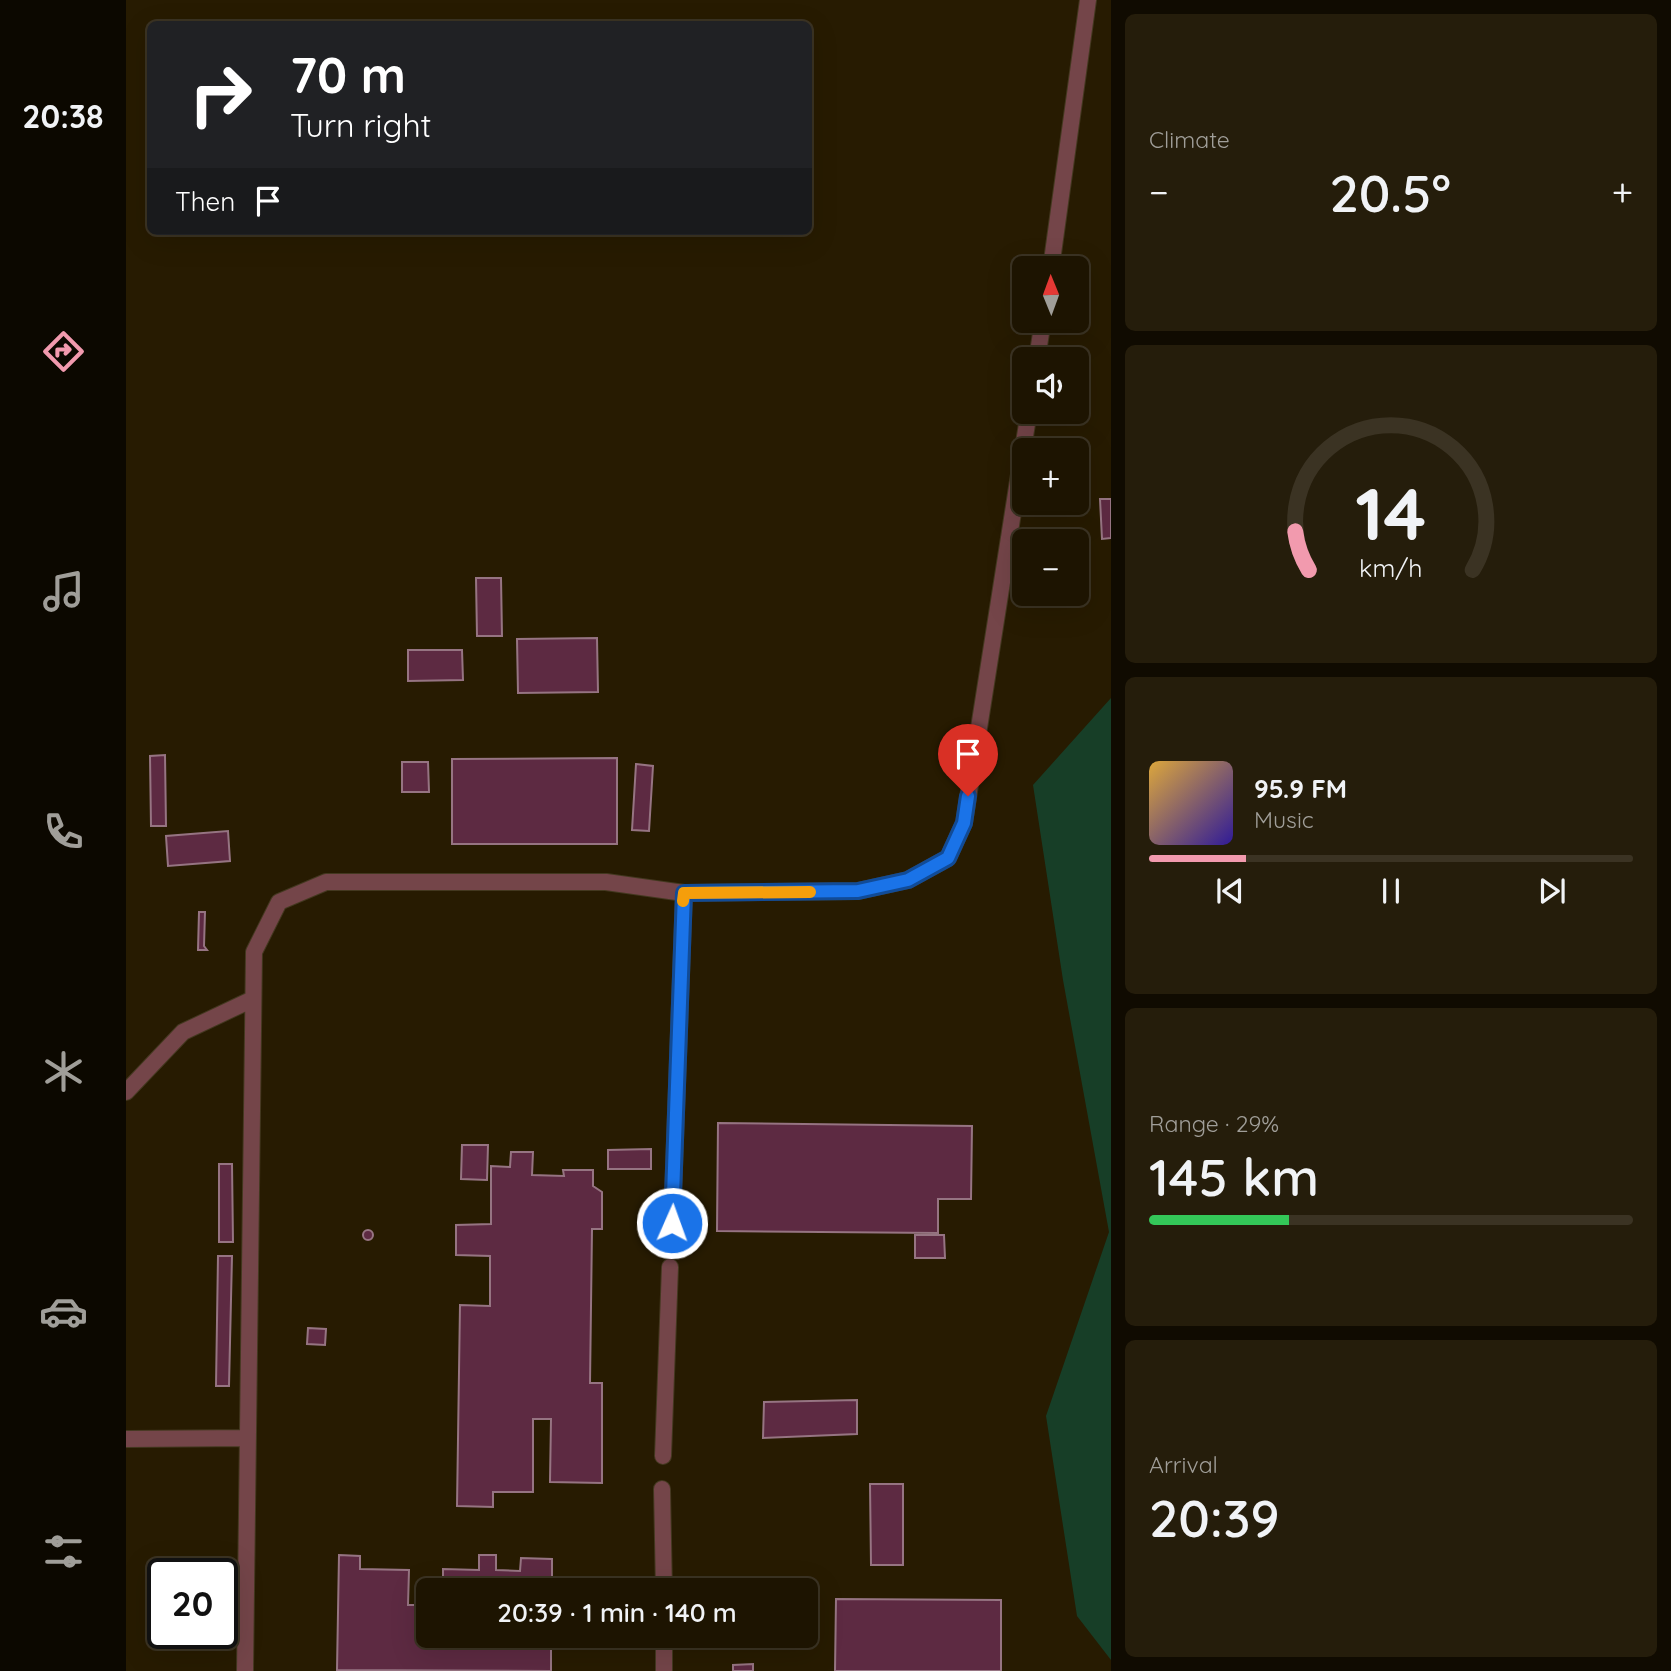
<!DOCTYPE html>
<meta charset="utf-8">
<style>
:root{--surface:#1d1401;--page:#251d0b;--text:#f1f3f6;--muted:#a09e99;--line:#3b3323;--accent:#f29aae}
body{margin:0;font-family:Quicksand,sans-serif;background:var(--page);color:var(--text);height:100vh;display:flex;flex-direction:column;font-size:26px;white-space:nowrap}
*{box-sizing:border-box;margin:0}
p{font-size:23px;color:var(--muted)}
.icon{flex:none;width:38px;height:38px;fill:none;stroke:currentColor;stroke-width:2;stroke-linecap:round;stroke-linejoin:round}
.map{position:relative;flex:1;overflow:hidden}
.details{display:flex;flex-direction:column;gap:14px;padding:14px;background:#100b01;width:560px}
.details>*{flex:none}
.top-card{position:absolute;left:21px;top:21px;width:665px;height:214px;border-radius:10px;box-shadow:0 7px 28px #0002,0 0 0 2px var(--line);background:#202124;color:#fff;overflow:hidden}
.needle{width:46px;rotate:359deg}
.tools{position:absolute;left:886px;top:256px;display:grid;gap:14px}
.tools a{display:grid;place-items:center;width:77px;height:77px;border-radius:10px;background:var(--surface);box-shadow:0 7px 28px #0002,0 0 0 2px var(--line);font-size:35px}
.speed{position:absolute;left:21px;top:1558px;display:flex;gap:14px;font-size:35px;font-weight:700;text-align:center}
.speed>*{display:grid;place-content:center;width:91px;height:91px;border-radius:50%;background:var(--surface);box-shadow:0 7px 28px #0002,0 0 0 2px var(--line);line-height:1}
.speed .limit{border:4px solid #111;border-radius:10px;background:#fff;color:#111}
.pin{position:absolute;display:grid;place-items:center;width:60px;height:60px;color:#fff;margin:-72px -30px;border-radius:50% 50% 50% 0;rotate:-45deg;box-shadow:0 0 7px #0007}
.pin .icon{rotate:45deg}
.me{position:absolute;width:77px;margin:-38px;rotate:2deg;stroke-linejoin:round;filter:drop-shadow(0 0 5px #0008)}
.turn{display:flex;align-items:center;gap:24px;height:147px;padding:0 28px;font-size:32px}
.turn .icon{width:91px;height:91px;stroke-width:2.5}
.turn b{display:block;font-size:49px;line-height:60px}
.then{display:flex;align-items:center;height:66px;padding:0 28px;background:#0003;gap:14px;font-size:26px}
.big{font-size:52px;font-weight:600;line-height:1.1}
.details .widget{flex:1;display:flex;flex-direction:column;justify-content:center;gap:10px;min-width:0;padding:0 24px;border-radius:10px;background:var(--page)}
.details .dial{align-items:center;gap:0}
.dial svg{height:182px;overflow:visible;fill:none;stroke:var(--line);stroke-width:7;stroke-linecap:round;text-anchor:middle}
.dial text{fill:var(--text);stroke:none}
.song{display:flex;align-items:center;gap:21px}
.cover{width:84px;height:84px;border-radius:10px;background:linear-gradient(135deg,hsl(40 70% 55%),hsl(250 70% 35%))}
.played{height:7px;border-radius:4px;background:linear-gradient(90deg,var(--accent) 20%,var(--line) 20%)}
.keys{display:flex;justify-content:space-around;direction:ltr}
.heat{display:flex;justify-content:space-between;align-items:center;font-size:38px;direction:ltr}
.charge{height:10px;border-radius:5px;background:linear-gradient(90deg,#34c759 29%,var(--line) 0)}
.trip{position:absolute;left:290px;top:1578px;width:402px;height:70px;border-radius:10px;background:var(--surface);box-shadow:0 7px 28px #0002,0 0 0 2px var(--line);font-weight:600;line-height:70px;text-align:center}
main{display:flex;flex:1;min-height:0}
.dock{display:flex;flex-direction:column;width:126px;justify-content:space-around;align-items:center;background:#0c0800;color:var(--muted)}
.dock .icon{width:49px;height:49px}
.dock .selected{color:var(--accent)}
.dock b{font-size:32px;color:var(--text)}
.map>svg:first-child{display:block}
.green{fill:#173e27}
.building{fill:#5d2a42;stroke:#967482;stroke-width:2}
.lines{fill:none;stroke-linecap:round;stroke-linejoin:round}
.lane-casing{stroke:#43381f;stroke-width:18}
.lane{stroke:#744549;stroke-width:16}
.route-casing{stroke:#114b97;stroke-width:18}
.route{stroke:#1a73e8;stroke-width:12}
.slow{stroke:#f59e0b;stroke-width:12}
</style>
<main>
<nav class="dock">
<b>20:38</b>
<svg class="icon selected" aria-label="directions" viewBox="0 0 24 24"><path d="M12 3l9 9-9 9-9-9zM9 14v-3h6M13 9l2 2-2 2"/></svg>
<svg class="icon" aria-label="music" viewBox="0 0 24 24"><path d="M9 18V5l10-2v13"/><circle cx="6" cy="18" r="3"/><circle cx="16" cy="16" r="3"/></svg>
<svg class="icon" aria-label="phone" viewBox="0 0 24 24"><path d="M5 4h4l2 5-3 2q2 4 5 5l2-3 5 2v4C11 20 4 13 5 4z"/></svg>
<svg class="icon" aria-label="climate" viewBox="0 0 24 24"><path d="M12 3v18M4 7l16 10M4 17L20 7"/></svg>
<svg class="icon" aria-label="car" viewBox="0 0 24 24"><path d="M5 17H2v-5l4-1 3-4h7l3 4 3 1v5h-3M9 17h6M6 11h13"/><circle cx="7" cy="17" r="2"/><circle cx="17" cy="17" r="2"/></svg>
<svg class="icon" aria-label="filters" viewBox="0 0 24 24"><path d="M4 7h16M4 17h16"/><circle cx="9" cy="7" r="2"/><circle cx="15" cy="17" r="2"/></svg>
</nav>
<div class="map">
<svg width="985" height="1671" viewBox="0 0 985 1671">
<rect width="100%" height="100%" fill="#271b01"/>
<path class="green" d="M 985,698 L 985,1660 L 951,1616 L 920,1416 L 983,1232 L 937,980 L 907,785 Z"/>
<path class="building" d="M 974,499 L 985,499 L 985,538 L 976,539 Z
M 350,578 L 375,578 L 376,636 L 351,636 Z
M 471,638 L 472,692 L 392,693 L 391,639 Z
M 282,650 L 336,650 L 337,680 L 282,681 Z
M 39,755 L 40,826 L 25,826 L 24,756 Z
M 491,758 L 491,844 L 326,844 L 326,759 Z
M 276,762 L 302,762 L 303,792 L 276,792 Z
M 510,764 L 527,766 L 523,831 L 506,830 Z
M 102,831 L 104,861 L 42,866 L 40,836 Z
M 73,912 L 79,912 L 78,946 L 81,950 L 72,950 Z
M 592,1123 L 846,1126 L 845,1199 L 812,1199 L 812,1233 L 591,1231 Z
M 336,1145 L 362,1145 L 361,1180 L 335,1179 Z
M 525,1149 L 525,1169 L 482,1169 L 482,1150 Z
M 385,1152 L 407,1152 L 406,1175 L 438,1176 L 437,1170 L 467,1170 L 467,1186 L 476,1192 L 476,1229 L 466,1229 L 464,1383 L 476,1383 L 476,1483 L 424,1482 L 425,1419 L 407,1419 L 407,1492 L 367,1492 L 367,1507 L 331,1506 L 334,1305 L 364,1306 L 364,1256 L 330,1255 L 330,1225 L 365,1224 L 365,1166 L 384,1167 Z
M 93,1164 L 106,1164 L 107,1242 L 93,1242 Z
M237 1235a5 5 0 1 1 10 0a5 5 0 1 1-10 0Z
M 789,1235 L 818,1235 L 819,1258 L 789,1258 Z
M 92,1256 L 106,1256 L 103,1386 L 90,1386 Z
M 182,1328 L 200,1329 L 199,1345 L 181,1344 Z
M 731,1400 L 731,1434 L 637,1438 L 638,1402 Z
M 744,1484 L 777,1484 L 777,1565 L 745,1565 Z
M 213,1555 L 234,1556 L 234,1569 L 283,1570 L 282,1605 L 303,1605 L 303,1636 L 425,1636 L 425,1671 L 211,1670 Z
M 353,1555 L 370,1555 L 370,1570 L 394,1571 L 395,1558 L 426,1559 L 426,1591 L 317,1591 L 317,1569 L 353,1570 Z
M 710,1599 L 875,1600 L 875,1671 L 709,1671 Z
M 627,1664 L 627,1671 L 607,1671 L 607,1665 Z"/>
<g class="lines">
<g class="lane-casing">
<path id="lane" d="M 925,268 L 962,0
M 911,359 L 917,320
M 558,893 L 732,891 L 782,880 L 822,858 L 838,823 L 903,411
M 0,1092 L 57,1032 L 127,999
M 0,1439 L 122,1438
M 537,1456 L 544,1267
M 536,1489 L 538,1591
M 538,1636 L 538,1671
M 119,1671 L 128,952 L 153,902 L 200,882 L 480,882 L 558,893 L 546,1223"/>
</g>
<use href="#lane" class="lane"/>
</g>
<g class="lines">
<g class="route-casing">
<path id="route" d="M 546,1223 L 558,893 L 732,891 L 782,880 L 822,858 L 838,823 L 842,796"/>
</g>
<use href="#route" class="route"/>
<path class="slow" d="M 557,901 L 558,893 L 684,892"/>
</g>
</svg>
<div class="tools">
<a><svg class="needle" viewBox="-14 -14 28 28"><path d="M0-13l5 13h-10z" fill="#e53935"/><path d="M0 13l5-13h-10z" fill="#a09e99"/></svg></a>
<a><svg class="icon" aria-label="sound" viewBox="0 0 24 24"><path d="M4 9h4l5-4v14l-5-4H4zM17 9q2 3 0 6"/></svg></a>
<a>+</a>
<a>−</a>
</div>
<div class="speed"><div class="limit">20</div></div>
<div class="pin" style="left:842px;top:796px;background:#d93025"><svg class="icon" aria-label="arrive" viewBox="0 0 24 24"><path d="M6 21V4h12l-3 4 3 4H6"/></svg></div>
<svg class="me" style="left:546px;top:1223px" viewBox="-20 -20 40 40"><circle r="17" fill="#1a73e8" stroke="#fff" stroke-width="3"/><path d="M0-11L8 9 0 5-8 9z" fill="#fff"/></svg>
<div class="trip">20:39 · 1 min · 140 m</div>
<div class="top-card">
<div class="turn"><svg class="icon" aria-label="right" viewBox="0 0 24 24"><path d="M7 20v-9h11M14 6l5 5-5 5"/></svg><div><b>70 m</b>Turn right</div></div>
<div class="then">Then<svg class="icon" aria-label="arrive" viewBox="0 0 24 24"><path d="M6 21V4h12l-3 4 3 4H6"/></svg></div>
</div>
</div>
<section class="details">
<div class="widget"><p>Climate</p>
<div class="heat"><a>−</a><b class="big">20.5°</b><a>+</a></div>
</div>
<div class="widget dial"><svg viewBox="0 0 100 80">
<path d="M14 69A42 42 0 1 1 86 69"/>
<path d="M14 69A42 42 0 0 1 8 52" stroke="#f29aae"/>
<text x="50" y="56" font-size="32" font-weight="700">14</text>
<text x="50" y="72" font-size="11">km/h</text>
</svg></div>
<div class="widget">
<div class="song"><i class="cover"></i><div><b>95.9 FM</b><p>Music</p></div></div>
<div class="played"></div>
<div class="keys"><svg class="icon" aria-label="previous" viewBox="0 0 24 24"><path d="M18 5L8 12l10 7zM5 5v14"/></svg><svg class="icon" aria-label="pause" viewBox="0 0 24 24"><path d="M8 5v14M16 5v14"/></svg><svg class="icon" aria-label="next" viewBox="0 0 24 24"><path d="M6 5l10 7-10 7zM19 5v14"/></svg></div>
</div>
<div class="widget"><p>Range · 29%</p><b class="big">145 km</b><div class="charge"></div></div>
<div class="widget"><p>Arrival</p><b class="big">20:39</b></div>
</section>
</main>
